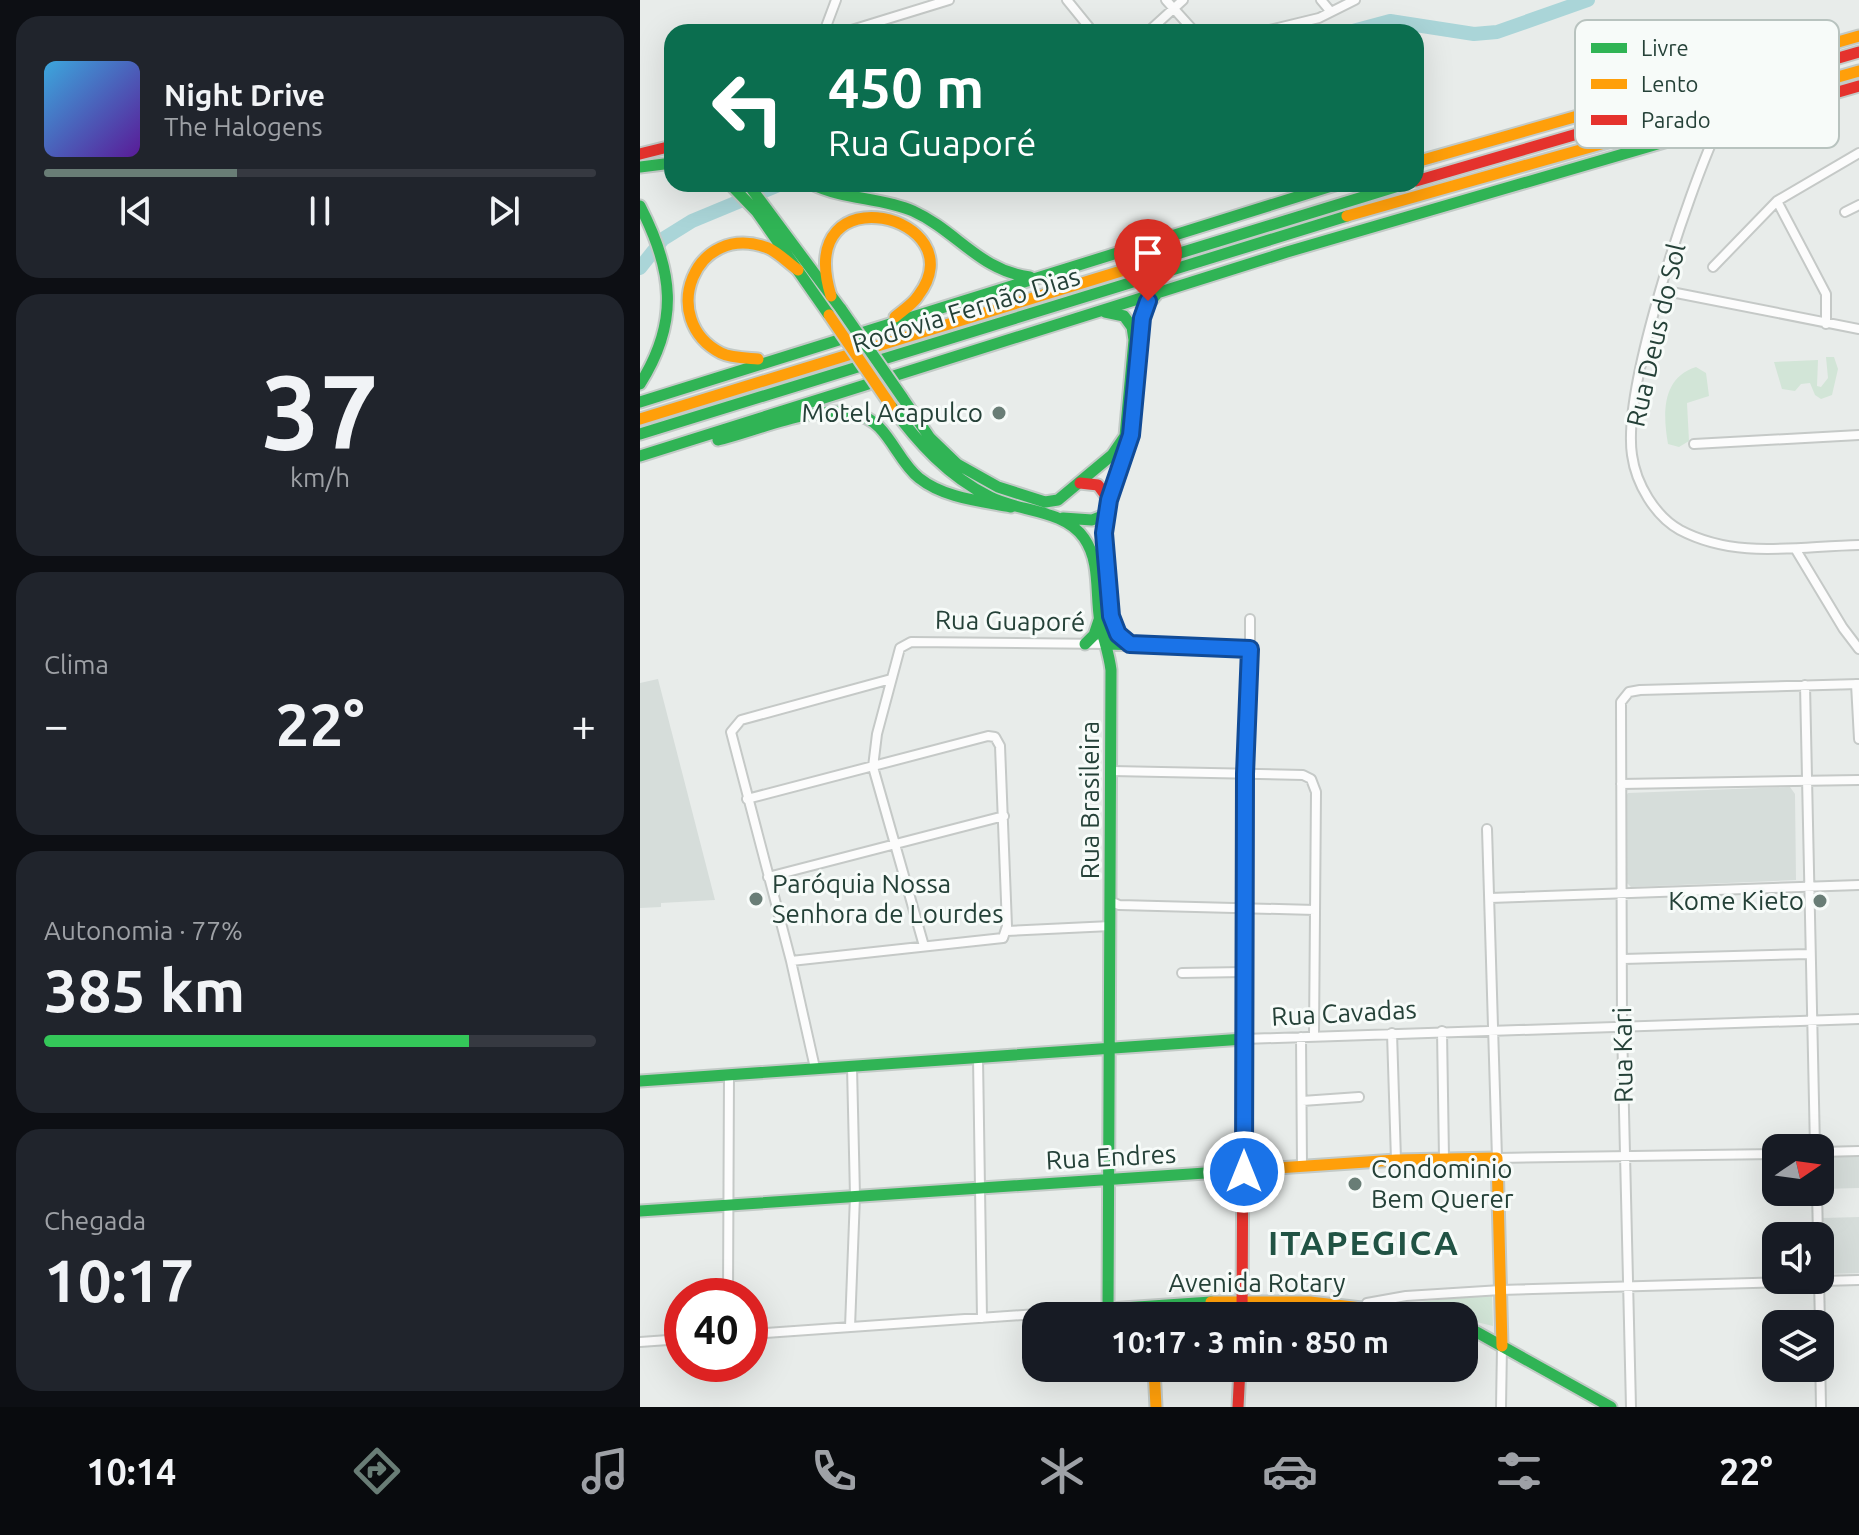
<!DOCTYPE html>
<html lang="pt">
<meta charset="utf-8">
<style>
:root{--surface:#171b24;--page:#20242c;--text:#f1f3f6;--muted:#9ea1a6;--line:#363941;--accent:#697d76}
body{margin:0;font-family:Ubuntu,sans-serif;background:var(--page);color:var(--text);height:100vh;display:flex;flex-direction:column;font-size:30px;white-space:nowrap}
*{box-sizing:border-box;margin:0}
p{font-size:26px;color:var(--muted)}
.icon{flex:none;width:44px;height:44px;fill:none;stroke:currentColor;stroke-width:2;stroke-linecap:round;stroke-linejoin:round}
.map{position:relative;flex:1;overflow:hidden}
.panel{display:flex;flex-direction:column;gap:16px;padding:16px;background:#0d0f14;width:640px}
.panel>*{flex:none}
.hud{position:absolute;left:24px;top:24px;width:760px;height:168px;border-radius:24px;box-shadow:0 8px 32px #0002;background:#0b6e4f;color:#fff;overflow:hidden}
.needle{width:52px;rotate:77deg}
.tools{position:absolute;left:1122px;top:1134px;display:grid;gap:16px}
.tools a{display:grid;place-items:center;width:72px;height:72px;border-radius:16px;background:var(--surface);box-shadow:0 8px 32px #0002;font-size:40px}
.speed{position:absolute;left:24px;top:1278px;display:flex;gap:16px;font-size:40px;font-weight:700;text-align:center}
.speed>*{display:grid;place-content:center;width:104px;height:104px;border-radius:50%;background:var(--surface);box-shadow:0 8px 32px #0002;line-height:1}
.speed .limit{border:12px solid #d22;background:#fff;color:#111}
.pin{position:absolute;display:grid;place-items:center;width:68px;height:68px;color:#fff;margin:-82px -34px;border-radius:50% 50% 50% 0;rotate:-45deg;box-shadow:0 0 8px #0007}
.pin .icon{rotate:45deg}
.me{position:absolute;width:88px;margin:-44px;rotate:0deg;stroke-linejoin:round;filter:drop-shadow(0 0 6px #0008)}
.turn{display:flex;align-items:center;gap:28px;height:168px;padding:0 32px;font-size:36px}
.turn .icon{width:104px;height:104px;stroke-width:2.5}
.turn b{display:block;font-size:56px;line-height:68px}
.big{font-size:60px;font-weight:700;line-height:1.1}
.panel .card{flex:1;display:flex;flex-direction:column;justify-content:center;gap:12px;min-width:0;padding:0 28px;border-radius:24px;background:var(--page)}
.panel .dial{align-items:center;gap:0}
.dial b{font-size:104px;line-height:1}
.song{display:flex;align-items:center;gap:24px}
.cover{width:96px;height:96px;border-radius:12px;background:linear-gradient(135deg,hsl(200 70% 55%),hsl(270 70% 35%))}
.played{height:8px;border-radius:4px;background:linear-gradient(90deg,var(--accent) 35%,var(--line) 35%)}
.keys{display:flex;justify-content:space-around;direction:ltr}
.heat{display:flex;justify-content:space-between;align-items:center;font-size:44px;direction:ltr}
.charge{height:12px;border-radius:6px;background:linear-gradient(90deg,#34c759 77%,var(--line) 0)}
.trip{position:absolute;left:382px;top:1302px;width:456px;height:80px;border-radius:24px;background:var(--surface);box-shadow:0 8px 32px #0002;font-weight:700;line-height:80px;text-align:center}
.tabs{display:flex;height:128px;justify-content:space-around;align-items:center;background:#090b0e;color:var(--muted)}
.tabs .icon{width:56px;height:56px}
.tabs .active{color:var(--accent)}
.tabs b{font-size:36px;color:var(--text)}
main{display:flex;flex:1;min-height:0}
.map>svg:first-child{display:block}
.built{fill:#d6ddda}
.green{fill:#d2e5d7}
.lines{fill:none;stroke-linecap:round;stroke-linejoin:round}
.river{stroke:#aad5d8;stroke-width:14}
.street-casing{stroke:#c5c9c7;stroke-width:12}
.fast-casing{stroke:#c3cac7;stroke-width:15}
.slow-casing{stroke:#c3cac7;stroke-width:15}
.jam-casing{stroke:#c3cac7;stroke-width:15}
.street{stroke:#fcfcfc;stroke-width:8}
.fast{stroke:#30b455;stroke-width:11}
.slow{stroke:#ff9f0a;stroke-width:11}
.jam{stroke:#e5322d;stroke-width:11}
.fast-bridge-casing{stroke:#c3cac7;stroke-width:15;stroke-linecap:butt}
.slow-bridge-casing{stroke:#c3cac7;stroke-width:15;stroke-linecap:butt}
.fast-bridge{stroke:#30b455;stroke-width:11}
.slow-bridge{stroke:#ff9f0a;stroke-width:11}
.route-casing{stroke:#114b97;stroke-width:20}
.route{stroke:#1a73e8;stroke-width:14}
.poi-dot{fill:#697d76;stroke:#f7fbf9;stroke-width:3}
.labels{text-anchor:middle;stroke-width:6;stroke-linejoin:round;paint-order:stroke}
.street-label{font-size:26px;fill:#254138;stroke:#f7fbf9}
.poi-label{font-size:26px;fill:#254138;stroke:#f7fbf9;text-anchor:end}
.district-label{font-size:34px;font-weight:bold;letter-spacing:2px;fill:#215344;stroke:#f7fbf9}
.key{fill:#f7fbf9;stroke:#b8c3bf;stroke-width:2}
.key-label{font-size:22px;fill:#254138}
</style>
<main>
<section class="panel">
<div class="card">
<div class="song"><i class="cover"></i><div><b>Night Drive</b><p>The Halogens</p></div></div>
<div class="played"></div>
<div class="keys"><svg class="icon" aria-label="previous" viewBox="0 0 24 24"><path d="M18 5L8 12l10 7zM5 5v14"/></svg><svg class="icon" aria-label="pause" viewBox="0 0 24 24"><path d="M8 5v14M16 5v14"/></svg><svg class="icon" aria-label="next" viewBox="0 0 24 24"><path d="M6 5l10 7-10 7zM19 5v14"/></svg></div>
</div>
<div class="card dial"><b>37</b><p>km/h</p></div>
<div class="card"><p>Clima</p>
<div class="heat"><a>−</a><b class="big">22°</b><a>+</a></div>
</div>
<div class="card"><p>Autonomia · 77%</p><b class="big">385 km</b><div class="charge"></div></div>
<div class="card"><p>Chegada</p><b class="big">10:17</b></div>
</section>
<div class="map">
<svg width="1219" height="1407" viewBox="0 0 1219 1407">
<rect width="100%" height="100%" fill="#e8ecea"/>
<path class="built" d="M 18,679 L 75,900 L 21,903 L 21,907 L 0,908 L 0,683 Z
M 1150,787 L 1155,794 L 1156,880 L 991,887 L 986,882 L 985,797 L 988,793 Z
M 1219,1152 L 1219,1188 L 1181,1189 L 1181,1154 Z
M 1219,1217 L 1219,1273 L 1185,1274 L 1183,1218 Z"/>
<path class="green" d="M 1186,357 L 1194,357 L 1198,369 L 1192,395 L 1181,399 L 1175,395 L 1170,383 L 1161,384 L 1155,391 L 1142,389 L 1134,362 L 1178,360 L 1177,386 L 1181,387 L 1188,378 Z
M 1056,367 L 1066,373 L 1069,396 L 1047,403 L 1049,441 L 1039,447 L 1028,444 C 1023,415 1021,378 1056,367 Z
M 852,1294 L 853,1326 L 761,1304 Z"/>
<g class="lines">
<path class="river" d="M 709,32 L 750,21 L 834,34 L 857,32 L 948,0
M 0,268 L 23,239 L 52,221 L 141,184"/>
<g class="street-casing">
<path id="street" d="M 427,0 L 453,32
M 526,0 L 553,30
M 681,0 L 691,12
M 509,31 L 543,0
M 184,32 L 196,0
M 205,32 L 309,0
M 511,32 L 567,32
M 621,32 L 679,18 L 715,0
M 1078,128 C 1048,193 982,388 992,455 C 996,484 1015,516 1040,530 C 1097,560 1158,546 1219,545
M 1137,201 L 1186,294 L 1186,324
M 1205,212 L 1219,205
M 1073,267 L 1137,201 L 1219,153
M 1021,290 L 1219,329
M 1054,444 L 1219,435
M 1156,550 L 1203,628 L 1219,649
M 610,649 L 610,619
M 1216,684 L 1219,739
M 1165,685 L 1175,1148
M 472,771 L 663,775 L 671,779 L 676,792 L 674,1035
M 981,784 L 1219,780
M 107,799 L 348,736 L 355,737 L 360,746 L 367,926 L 363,938 L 151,961
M 847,829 L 857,1158 L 1136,1154
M 128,877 L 364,816
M 850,898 L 1219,885
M 472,902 L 479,905 L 675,910
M 367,931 L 471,926
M 284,946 L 233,767 L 237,734 L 260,648 L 271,642 L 468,644
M 983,959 L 1169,954
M 542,973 L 604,972
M 802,1031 L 804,1158
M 752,1033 L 756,1160
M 661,1037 L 662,1166
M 604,1039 L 1219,1019
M 338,1058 L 342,1318
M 175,1068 L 151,961 L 91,732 L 101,720 L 251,679
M 662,1101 L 719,1097
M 1180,1152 L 1219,1151
M 1177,1192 L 1178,1236
M 1179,1280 L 1180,1324
M 88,1296 L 89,1075
M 727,1303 L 766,1296 L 861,1290 L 1219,1280
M 210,1327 L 215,1196 L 212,1067
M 110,1334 L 468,1309
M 0,1342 L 42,1339
M 1180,1352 L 1181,1407
M 861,1407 L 862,1346
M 991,1407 L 982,1027 L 981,702 L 989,692 L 1000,690 L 1219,684"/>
</g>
<g class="fast-casing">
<path id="fast" d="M 0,167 L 32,163
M 90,184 L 117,212 L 189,315
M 108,184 L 201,309
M 172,184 C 204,200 241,197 273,211 C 317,231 340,271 390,277
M 0,206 C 33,270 40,321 0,384
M 491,268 L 765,184
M 499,345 L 504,309 L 516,295
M 262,397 L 290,438 L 317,464 L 358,487 L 405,502 L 418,500 L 472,455 L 485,436 L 494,340 L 492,327 L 484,316 L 465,312
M 0,402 L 698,184
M 251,406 C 278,443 308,476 350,497 C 379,512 424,509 444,538 C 461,562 455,594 460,622 C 463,638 469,653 471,670 L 468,1309 L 571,1302
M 0,434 L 707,216
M 78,440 C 119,430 172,405 215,414 C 248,420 255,459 279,478 C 304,498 340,501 371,507
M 0,456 L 647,252 L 1045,136
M 423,518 L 452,520 L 467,514
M 445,644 L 454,635 L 459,620
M 468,644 L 610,649 L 605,774 L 603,1127
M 490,644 C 461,620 461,539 469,503 C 473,480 484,456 492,433
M 0,1081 L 604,1039
M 0,1211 L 580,1172
M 824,1325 L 971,1407"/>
</g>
<g class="slow-casing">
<path id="slow" d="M 776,162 L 1219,36
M 707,216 L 1219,71
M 191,296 C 152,169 339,216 278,296 C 273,304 262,311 255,317
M 118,359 C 107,358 91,358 81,353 C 17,320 54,220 128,248 C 139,253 148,263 158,270
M 0,419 L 491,268
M 580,1172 L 756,1160 L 857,1158 L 862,1346
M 571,1302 L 670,1302 L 790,1316
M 514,1368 L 516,1407"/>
</g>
<g class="jam-casing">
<path id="jam" d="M 1045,136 L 1219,86
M 0,154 L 32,146
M 776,181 L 1219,52
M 440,483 L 458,485 L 469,500
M 602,1316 L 603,1127
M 598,1407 L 600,1368"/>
</g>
<use href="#street" class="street"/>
<use href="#fast" class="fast"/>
<use href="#slow" class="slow"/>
<use href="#jam" class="jam"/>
<g class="fast-bridge-casing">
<path id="fast-bridge" d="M 201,309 L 262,397"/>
</g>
<g class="slow-bridge-casing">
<path id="slow-bridge" d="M 189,315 L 251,406"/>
</g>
<use href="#fast-bridge" class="fast-bridge"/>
<use href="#slow-bridge" class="slow-bridge"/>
</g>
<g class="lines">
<g class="route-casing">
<path id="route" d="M 508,301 L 502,318 L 491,435 L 469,500 L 464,533 L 471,616 L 478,634 L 490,644 L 610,649 L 605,774 L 604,1172"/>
</g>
<use href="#route" class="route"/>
</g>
<g class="poi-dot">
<circle cx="359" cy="413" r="8"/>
<circle cx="116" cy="899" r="8"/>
<circle cx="1180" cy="901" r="8"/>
<circle cx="715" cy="1184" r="8"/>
</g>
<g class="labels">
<g class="street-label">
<text transform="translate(326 310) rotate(-17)" y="9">Rodovia Fernão Dias</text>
<text transform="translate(1016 335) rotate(-77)" y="9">Rua Deus do Sol</text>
<text transform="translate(370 621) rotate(1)" y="9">Rua Guaporé</text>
<text transform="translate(450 800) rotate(-90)" y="9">Rua Brasileira</text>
<text transform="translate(704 1013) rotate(-3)" y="9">Rua Cavadas</text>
<text transform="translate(983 1055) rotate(-91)" y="9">Rua Kari</text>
<text transform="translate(471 1157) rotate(-3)" y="9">Rua Endres</text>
<text x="617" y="1292">Avenida Rotary</text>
</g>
<g class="poi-label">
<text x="343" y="422">Motel Acapulco</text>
<text x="132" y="893" text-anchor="start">Paróquia Nossa<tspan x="132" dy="30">Senhora de Lourdes</tspan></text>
<text x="1164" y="910">Kome Kieto</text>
<text x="731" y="1178" text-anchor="start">Condominio<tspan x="731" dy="30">Bem Querer</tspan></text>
</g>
<g class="district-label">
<text x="724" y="1255">ITAPEGICA</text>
</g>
</g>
<rect x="935" y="20" width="264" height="128" rx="12" class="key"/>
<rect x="951" y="43" width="36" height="10" fill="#30b455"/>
<rect x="951" y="79" width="36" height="10" fill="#ff9f0a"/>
<rect x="951" y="115" width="36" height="10" fill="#e5322d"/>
<g class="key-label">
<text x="1001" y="56">Livre</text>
<text x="1001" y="92">Lento</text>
<text x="1001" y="128">Parado</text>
</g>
</svg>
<div class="tools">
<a><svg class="needle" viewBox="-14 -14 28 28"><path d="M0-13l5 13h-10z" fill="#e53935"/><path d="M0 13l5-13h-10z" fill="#9ea1a6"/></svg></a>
<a><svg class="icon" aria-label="sound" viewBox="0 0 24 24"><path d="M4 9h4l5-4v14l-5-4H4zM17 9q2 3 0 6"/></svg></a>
<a><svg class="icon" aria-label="layers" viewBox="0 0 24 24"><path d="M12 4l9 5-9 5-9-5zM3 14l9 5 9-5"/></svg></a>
</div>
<div class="speed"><div class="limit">40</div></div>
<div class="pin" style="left:508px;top:301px;background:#d93025"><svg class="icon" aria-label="arrive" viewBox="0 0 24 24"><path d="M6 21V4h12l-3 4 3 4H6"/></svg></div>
<svg class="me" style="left:604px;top:1172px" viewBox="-20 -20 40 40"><circle r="17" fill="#1a73e8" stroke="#fff" stroke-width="3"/><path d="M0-11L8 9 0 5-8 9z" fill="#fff"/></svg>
<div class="trip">10:17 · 3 min · 850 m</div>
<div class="hud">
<div class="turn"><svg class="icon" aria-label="left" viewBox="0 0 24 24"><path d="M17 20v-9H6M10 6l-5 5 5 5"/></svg><div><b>450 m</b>Rua Guaporé</div></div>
</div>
</div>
</main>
<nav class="tabs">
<b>10:14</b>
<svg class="icon active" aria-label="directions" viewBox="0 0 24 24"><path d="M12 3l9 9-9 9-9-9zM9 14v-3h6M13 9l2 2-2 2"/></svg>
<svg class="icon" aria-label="music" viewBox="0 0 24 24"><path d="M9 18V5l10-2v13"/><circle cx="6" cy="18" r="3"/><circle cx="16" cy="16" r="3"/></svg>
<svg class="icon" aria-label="phone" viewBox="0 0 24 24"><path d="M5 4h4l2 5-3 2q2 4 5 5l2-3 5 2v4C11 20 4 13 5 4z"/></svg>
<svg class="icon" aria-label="climate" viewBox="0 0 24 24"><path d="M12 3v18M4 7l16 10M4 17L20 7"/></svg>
<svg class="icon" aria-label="car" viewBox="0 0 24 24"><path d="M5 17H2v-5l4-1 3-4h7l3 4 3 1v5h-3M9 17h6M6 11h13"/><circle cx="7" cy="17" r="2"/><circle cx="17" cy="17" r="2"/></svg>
<svg class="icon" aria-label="filters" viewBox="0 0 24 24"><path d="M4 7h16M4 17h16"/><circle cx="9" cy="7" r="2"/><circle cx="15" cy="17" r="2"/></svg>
<b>22°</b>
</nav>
